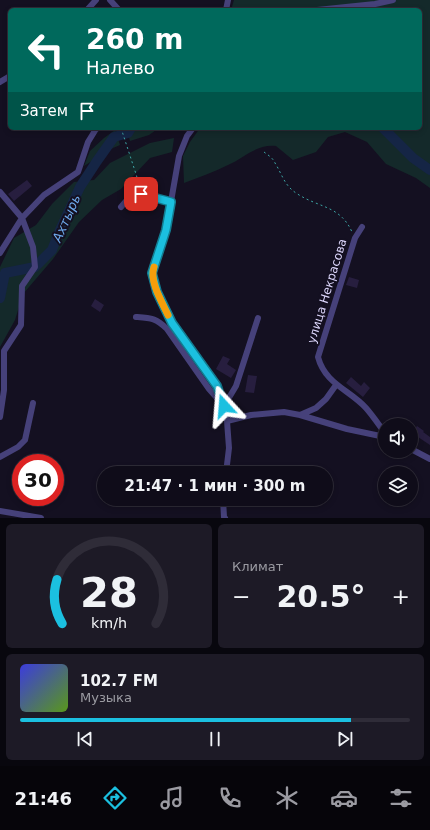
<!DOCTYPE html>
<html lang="ru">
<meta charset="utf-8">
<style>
:root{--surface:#0f0c19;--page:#1d1a26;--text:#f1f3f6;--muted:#9b9ba2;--line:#2f2c38;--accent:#1bc0e0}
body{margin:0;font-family:"DejaVu Sans",sans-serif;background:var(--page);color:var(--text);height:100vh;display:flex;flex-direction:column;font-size:15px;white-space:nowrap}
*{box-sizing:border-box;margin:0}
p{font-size:13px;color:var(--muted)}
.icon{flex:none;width:22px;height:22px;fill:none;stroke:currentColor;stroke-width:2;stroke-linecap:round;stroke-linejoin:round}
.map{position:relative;height:518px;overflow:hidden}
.panel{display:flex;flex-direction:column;gap:6px;padding:6px;background:#08070e;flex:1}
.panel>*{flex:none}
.banner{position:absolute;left:8px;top:8px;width:414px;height:122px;border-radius:6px;box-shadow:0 2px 6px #0003,0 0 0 1px var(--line);background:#00695c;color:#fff;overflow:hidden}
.fabs{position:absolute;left:378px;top:418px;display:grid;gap:8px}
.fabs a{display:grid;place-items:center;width:40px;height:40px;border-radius:50%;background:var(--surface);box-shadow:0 2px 6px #0003,0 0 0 1px var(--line);font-size:20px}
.speed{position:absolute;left:12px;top:454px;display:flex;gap:8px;font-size:20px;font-weight:700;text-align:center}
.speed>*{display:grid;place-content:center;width:52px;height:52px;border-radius:50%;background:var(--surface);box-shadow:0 2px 6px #0003,0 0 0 1px var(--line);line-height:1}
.speed .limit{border:6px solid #d22;background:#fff;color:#111}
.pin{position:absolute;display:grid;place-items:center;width:34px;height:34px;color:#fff;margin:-17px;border-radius:8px;box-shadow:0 2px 6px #0006}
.me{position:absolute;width:44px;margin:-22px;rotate:341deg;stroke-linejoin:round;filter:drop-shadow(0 0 3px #0008)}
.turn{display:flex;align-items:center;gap:14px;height:84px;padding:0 12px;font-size:18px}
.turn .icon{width:52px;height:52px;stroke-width:2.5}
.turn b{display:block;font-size:28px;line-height:34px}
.then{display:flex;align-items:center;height:38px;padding:0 12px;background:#0003;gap:8px;font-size:15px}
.big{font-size:30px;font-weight:800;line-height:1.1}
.panel .card{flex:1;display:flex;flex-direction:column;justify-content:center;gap:6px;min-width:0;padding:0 14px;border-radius:6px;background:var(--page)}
.panel .dial{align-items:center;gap:0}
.dial svg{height:104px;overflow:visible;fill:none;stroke:var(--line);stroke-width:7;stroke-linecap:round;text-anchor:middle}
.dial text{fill:var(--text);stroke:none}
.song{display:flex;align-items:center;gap:12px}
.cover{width:48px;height:48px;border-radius:6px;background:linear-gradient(135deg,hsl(240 70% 55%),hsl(90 70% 35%))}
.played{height:4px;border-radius:2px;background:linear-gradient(90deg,var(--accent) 85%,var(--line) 85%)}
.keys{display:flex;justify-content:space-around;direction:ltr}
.heat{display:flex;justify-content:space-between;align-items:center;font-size:22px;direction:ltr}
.panel .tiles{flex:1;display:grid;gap:6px;grid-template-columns:1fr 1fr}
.card:last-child{grid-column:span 2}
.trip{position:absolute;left:97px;top:466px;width:236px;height:40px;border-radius:20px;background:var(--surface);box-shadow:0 2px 6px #0003,0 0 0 1px var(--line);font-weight:800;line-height:40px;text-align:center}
.tab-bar{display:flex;height:64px;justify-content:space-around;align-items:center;background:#06050a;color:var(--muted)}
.tab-bar .icon{width:28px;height:28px}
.tab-bar .active{color:var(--accent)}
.tab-bar b{font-size:18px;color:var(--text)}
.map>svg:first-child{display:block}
.green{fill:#14292a}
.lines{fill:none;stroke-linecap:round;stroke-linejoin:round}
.river{stroke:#152545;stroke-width:10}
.building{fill:#271e3f}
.path{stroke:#3da6a6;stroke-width:1;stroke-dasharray:2 3;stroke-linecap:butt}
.minor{stroke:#46417a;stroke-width:6}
.route-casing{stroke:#127d92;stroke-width:10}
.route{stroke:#1bc0e0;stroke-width:7}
.slow{stroke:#f59e0b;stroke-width:7}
.labels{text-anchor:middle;stroke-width:4;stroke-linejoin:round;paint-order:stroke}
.street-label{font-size:12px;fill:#dbd5fa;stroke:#141021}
.water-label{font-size:13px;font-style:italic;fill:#6fabee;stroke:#141021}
</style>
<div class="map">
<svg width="430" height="518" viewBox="0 0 430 518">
<rect width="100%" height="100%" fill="#141021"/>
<path class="green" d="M 234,0 L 430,0 L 430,188 L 416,178 L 386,164 L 367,142 L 345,132 L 328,137 L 316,152 L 293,160 L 276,146 C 256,144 244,158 228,165 C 214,172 199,177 184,183 L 183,156 L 190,142 L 200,128 L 420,128 L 420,10 L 231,10 Z
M 126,128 L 159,128 L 149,135 L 130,141 Z
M 115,130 L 120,145 L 113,148 L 84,166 L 90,151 L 104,138 Z
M 174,138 L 172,152 L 150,158 L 121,189 L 102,200 L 79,222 L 53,259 L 23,294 L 15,320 L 0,347 L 0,267 L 14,238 L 36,225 L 52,204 L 74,182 L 94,180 L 110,163 L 150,143 Z"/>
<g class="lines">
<path class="river" d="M 383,128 L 413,158 L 430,170
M 0,298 L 5,273 L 35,267 L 52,250 L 60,230 L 80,187 L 97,161 L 114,137 L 128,133 L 131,128"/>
</g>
<path class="building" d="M 27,180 L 32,186 L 14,201 L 8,194 Z
M 334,266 L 340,268 L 336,280 L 334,280 L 334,288 L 329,288 L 329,282 Z
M 349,277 L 359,280 L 357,288 L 346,285 Z
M 95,299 L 104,305 L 100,312 L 91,306 Z
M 223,356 L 230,359 L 227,364 L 236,370 L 231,378 L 216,369 Z
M 248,375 L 257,376 L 254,393 L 245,392 Z
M 351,377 L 361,386 L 364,382 L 370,388 L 363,397 L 346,383 Z
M 417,426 L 424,431 L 423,432 L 430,437 L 430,445 L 412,433 Z"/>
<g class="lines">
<path class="path" d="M 121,128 L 136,174 L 140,188
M 264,152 C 268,155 273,158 275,163 C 282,174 284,185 296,193 C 318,208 340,205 352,232"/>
<path class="minor" d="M 110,0 L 119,10
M 87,10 L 96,0
M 226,10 L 228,0
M 317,10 L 375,4 L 393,0
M 0,82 L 10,76
M 193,128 L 187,136 L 179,156 L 166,230 L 152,273 L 157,292 L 172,323 L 217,386 L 222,398 L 227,421 L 229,448 L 226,473
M 0,192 L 22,218 L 33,247 L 35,267 L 22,286 L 21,325 L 4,351 L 4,390 L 0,417
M 121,207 L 127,200 L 141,194 L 171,203
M 362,227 L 355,238 L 318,357 C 325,384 350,390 366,408 C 373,416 379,425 385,433
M 0,253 L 22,218 L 44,195 L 78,172 L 88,142 L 96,129 L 98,128
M 136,317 C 151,318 156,318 167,329 L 209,389 L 224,406 L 236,386 L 258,318
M 300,415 L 316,408 L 326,399 L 336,385
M 227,421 L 251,415 L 284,412 L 300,415 L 347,429 L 385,437
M 411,449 L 430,459
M 0,457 L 18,447 L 25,440 L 33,403
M 223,499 L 224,517 L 225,518
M 0,511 L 41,518"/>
</g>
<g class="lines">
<g class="route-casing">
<path id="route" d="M 141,194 L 171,202 L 166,230 L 152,273 L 157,292 L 172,323 L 217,386 L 224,406"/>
</g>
<use href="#route" class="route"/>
<path class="slow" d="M 154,267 C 149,281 162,302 168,315"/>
</g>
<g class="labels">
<g class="street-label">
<text transform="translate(327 291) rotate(-73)" y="4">улица Некрасова</text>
</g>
<g class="water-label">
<text transform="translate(66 218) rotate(-66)" y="5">Ахтырь</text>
</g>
</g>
</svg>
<div class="fabs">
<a><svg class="icon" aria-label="sound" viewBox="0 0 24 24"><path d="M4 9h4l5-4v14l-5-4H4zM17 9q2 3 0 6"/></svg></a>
<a><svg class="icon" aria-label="layers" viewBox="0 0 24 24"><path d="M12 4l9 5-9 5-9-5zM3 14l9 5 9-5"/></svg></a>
</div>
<div class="speed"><div class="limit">30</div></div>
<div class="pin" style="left:141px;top:194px;background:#d93025"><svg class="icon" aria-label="arrive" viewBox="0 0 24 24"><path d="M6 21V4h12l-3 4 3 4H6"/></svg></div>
<svg class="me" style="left:224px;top:406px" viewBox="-20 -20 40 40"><path d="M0-17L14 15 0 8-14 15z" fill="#1bc0e0" stroke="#fff" stroke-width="4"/></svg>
<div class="trip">21:47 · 1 мин · 300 m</div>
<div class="banner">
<div class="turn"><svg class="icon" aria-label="left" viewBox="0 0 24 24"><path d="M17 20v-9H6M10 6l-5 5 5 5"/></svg><div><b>260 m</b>Налево</div></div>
<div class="then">Затем<svg class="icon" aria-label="arrive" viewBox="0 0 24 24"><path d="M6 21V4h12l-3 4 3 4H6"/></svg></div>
</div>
</div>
<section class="panel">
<div class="tiles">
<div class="card dial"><svg viewBox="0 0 100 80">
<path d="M14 69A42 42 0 1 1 86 69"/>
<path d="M14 69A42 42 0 0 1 10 35" stroke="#1bc0e0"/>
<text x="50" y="56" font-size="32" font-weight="700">28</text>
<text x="50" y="72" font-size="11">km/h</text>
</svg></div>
<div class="card"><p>Климат</p>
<div class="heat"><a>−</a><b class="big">20.5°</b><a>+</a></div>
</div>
<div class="card">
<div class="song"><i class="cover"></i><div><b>102.7 FM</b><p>Музыка</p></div></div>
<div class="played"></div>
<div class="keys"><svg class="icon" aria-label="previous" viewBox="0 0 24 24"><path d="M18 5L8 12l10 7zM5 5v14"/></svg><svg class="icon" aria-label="pause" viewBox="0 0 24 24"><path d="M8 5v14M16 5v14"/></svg><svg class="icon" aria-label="next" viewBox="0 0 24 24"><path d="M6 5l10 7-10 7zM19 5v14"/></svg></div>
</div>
</div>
</section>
<nav class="tab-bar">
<b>21:46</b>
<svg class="icon active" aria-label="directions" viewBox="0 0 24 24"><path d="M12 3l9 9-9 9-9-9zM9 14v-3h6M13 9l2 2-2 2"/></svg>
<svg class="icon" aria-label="music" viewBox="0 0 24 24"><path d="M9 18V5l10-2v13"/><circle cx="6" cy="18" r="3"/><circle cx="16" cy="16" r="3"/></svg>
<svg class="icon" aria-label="phone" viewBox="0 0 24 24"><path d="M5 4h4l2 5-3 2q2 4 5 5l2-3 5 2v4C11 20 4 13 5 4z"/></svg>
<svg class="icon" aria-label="climate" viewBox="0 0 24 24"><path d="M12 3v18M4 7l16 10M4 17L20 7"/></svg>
<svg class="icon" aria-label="car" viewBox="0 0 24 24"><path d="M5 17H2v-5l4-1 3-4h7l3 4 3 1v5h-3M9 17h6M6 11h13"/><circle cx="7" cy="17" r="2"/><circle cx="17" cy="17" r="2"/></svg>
<svg class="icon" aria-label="filters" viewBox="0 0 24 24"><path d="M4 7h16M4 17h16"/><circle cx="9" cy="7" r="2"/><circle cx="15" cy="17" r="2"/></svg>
</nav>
